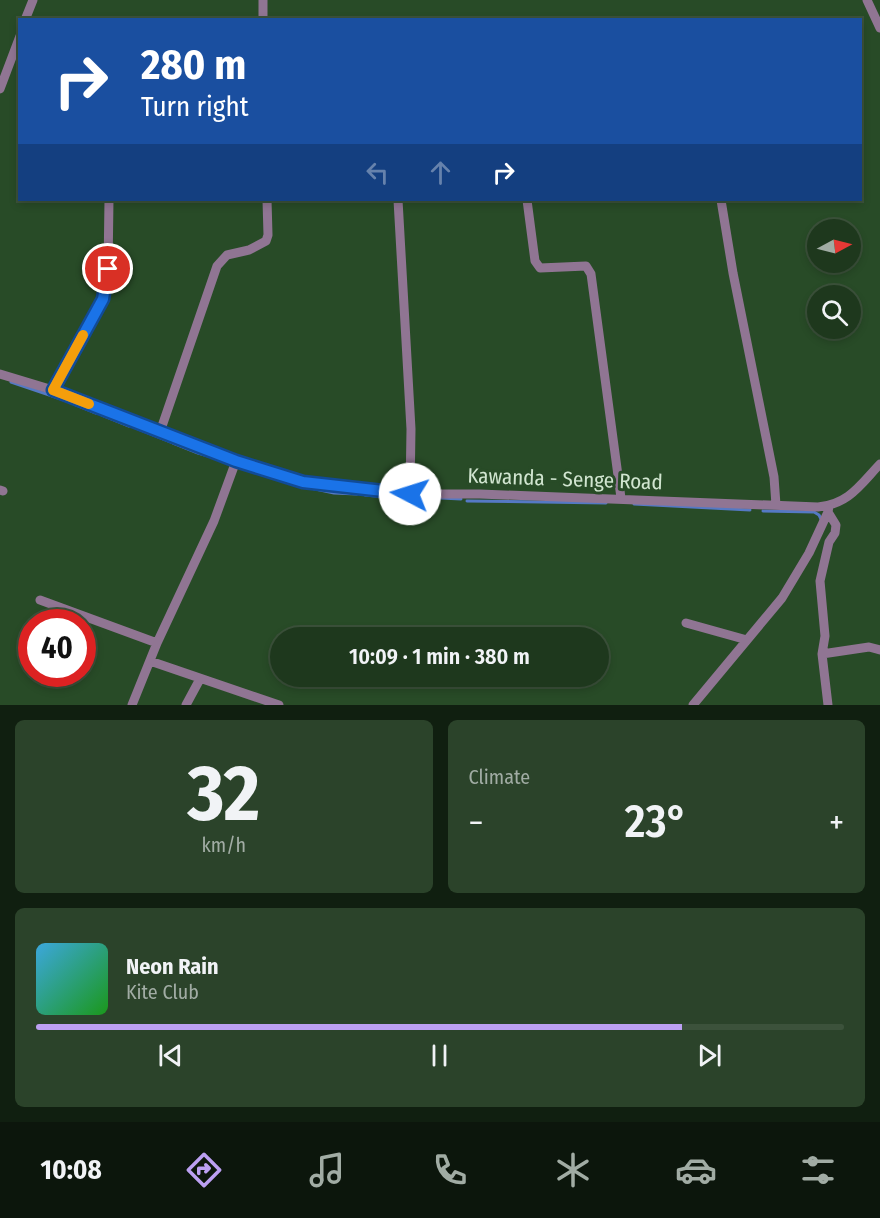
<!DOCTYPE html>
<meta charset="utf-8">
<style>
:root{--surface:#1e381d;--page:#2b432a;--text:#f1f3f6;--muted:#a1aca4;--line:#3c523b;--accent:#bca0f2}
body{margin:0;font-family:"Fira Sans Condensed",sans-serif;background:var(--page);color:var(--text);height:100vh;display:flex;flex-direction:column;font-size:22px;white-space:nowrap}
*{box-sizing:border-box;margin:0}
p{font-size:20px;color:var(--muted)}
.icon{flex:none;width:33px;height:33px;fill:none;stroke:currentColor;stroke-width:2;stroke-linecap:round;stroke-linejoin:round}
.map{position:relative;height:705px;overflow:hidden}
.side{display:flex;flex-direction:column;gap:15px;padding:15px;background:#101f10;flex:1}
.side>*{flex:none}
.banner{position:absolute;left:18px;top:18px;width:844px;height:183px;border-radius:0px;box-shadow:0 3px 9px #0003,0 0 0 2px var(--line);background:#1a4fa0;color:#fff;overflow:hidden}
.needle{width:39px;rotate:83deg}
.buttons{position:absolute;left:807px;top:219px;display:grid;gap:12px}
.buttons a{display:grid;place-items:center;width:54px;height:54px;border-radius:50%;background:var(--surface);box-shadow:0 3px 9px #0003,0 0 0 2px var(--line);font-size:30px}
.speed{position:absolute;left:18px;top:609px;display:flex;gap:12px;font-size:30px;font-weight:700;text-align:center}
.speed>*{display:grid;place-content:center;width:78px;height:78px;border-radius:50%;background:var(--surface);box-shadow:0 3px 9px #0003,0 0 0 2px var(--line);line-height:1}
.speed .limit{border:9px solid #d22;background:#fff;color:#111}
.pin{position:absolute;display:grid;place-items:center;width:51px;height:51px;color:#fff;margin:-26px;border:3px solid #fff;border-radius:50%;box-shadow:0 2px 6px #0007}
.me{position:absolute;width:66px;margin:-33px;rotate:275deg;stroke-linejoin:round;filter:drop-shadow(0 0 4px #0008)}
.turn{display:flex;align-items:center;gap:21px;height:126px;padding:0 24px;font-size:27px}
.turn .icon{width:78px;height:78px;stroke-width:2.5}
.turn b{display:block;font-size:42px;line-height:51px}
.lanes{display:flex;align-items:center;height:57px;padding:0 24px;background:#0003;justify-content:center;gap:30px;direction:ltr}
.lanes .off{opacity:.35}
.big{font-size:45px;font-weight:600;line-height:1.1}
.side .card{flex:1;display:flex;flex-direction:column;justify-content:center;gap:9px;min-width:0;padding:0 21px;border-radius:9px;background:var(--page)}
.side .dial{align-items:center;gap:0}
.dial b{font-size:78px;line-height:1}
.song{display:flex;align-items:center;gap:18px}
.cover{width:72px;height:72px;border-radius:9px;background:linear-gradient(135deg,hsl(200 70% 55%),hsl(120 70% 35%))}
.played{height:6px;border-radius:3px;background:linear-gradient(90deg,var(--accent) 80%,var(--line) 80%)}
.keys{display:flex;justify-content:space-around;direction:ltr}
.heat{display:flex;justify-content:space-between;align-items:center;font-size:33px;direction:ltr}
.side .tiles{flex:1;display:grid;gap:15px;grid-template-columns:1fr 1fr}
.card:last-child{grid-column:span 2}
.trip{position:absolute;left:270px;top:627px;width:339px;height:60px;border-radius:30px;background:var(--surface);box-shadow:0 3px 9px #0003,0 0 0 2px var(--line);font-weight:600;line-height:60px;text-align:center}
.dock{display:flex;height:96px;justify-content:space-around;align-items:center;background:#0c160c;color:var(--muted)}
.dock .icon{width:42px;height:42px}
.dock .active{color:var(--accent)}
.dock b{font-size:27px;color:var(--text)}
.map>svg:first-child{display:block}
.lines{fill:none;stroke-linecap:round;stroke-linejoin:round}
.stream{stroke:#5579c4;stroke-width:3}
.minor{stroke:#907593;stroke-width:9}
.route-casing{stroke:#114b97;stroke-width:15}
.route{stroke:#1a73e8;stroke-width:10}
.slow{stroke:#f59e0b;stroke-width:10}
.labels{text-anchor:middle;stroke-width:6;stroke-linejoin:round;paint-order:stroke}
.street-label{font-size:21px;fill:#d1e5d0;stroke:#284b27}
</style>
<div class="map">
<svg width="880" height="705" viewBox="0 0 880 705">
<rect width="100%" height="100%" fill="#284b27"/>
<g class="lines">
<path class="stream" d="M 11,382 L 70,402
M 74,404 L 96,413
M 102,415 L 129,426
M 136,428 L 171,442
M 173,443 L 198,453 L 222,460
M 262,473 L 290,483
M 306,487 L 334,493 L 357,494
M 365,495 L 387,497
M 391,498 L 405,497
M 441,498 L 461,499
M 467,501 L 606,503
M 634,504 L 750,510
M 763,511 L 814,512 L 819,515 L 821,519"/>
<path class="minor" d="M 263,0 L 263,20
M 867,0 L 880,28
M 25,20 L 33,0
M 0,89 L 20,36
M 398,200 L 411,429 L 410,494
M 527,200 L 535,261 L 540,268 L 586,266 L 591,274 L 621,498
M 721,200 L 733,273 L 774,477 L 776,505
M 0,374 L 53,390 L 236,461 L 303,481 L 410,494 L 480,494 L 818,507 C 849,504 860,485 880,464
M 53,390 L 103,299 L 108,269 L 109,200
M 160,432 L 217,266 L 227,255 L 249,250 L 266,241 L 268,235 L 267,200
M 0,490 L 3,491
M 40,600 L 157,643
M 686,623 L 747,640
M 822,654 L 869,647 L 880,650
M 150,661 L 279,705
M 132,705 L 157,643 L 214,521 L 236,461
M 186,705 L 200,679
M 693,705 L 782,598 L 809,553 L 828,512 L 829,506
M 828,705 L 822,654 L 825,636 L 820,581 L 829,542 L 835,533 L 836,525 L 828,512"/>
</g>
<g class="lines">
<g class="route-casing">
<path id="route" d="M 108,269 L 103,299 L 53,390 L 236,461 L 303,482 L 410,494"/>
</g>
<use href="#route" class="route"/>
<path class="slow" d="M 83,335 L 53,390 L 89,404"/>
</g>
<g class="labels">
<g class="street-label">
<text transform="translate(565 479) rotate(2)" y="7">Kawanda - Senge Road</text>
</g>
</g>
</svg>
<div class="buttons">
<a><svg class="needle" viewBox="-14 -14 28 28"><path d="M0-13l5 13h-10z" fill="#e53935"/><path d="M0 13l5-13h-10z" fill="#a1aca4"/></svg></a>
<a><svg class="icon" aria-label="search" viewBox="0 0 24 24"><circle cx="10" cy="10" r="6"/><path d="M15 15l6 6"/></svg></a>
</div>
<div class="speed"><div class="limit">40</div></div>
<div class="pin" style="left:108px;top:269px;background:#d93025"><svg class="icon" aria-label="arrive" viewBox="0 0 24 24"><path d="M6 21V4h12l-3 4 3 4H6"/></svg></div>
<svg class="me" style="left:410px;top:494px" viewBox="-20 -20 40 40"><circle r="19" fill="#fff"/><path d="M0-13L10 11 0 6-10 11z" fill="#1a73e8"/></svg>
<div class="trip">10:09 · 1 min · 380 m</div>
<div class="banner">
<div class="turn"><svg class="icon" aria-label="right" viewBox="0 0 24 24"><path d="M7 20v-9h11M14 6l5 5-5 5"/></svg><div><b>280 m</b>Turn right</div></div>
<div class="lanes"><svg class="icon off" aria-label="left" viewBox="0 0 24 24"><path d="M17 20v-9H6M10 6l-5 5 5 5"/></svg><svg class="icon off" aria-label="ahead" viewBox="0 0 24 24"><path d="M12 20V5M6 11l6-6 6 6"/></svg><svg class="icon" aria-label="right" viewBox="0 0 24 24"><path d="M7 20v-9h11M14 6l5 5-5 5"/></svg></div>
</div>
</div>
<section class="side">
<div class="tiles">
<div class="card dial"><b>32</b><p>km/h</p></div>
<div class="card"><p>Climate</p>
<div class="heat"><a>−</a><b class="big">23°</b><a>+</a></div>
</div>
<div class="card">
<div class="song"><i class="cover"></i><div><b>Neon Rain</b><p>Kite Club</p></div></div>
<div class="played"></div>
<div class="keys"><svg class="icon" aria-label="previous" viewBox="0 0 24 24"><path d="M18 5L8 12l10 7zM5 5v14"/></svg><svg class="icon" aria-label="pause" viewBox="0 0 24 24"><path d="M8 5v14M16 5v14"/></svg><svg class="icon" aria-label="next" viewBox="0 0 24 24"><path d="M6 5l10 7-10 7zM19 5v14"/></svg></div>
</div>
</div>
</section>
<nav class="dock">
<b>10:08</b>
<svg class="icon active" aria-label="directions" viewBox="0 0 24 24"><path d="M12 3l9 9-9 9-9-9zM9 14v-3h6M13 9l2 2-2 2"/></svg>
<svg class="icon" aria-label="music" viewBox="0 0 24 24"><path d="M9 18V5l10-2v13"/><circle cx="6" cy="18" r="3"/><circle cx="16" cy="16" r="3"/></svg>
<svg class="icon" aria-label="phone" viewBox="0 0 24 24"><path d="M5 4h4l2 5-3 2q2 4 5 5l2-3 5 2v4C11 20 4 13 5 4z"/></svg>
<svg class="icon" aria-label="climate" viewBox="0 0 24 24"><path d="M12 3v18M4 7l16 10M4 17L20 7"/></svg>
<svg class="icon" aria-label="car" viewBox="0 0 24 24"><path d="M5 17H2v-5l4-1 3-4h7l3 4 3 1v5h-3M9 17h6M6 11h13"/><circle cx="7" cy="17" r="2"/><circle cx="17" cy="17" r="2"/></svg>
<svg class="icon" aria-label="filters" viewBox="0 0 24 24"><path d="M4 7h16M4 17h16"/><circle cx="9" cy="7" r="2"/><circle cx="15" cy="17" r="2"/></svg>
</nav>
